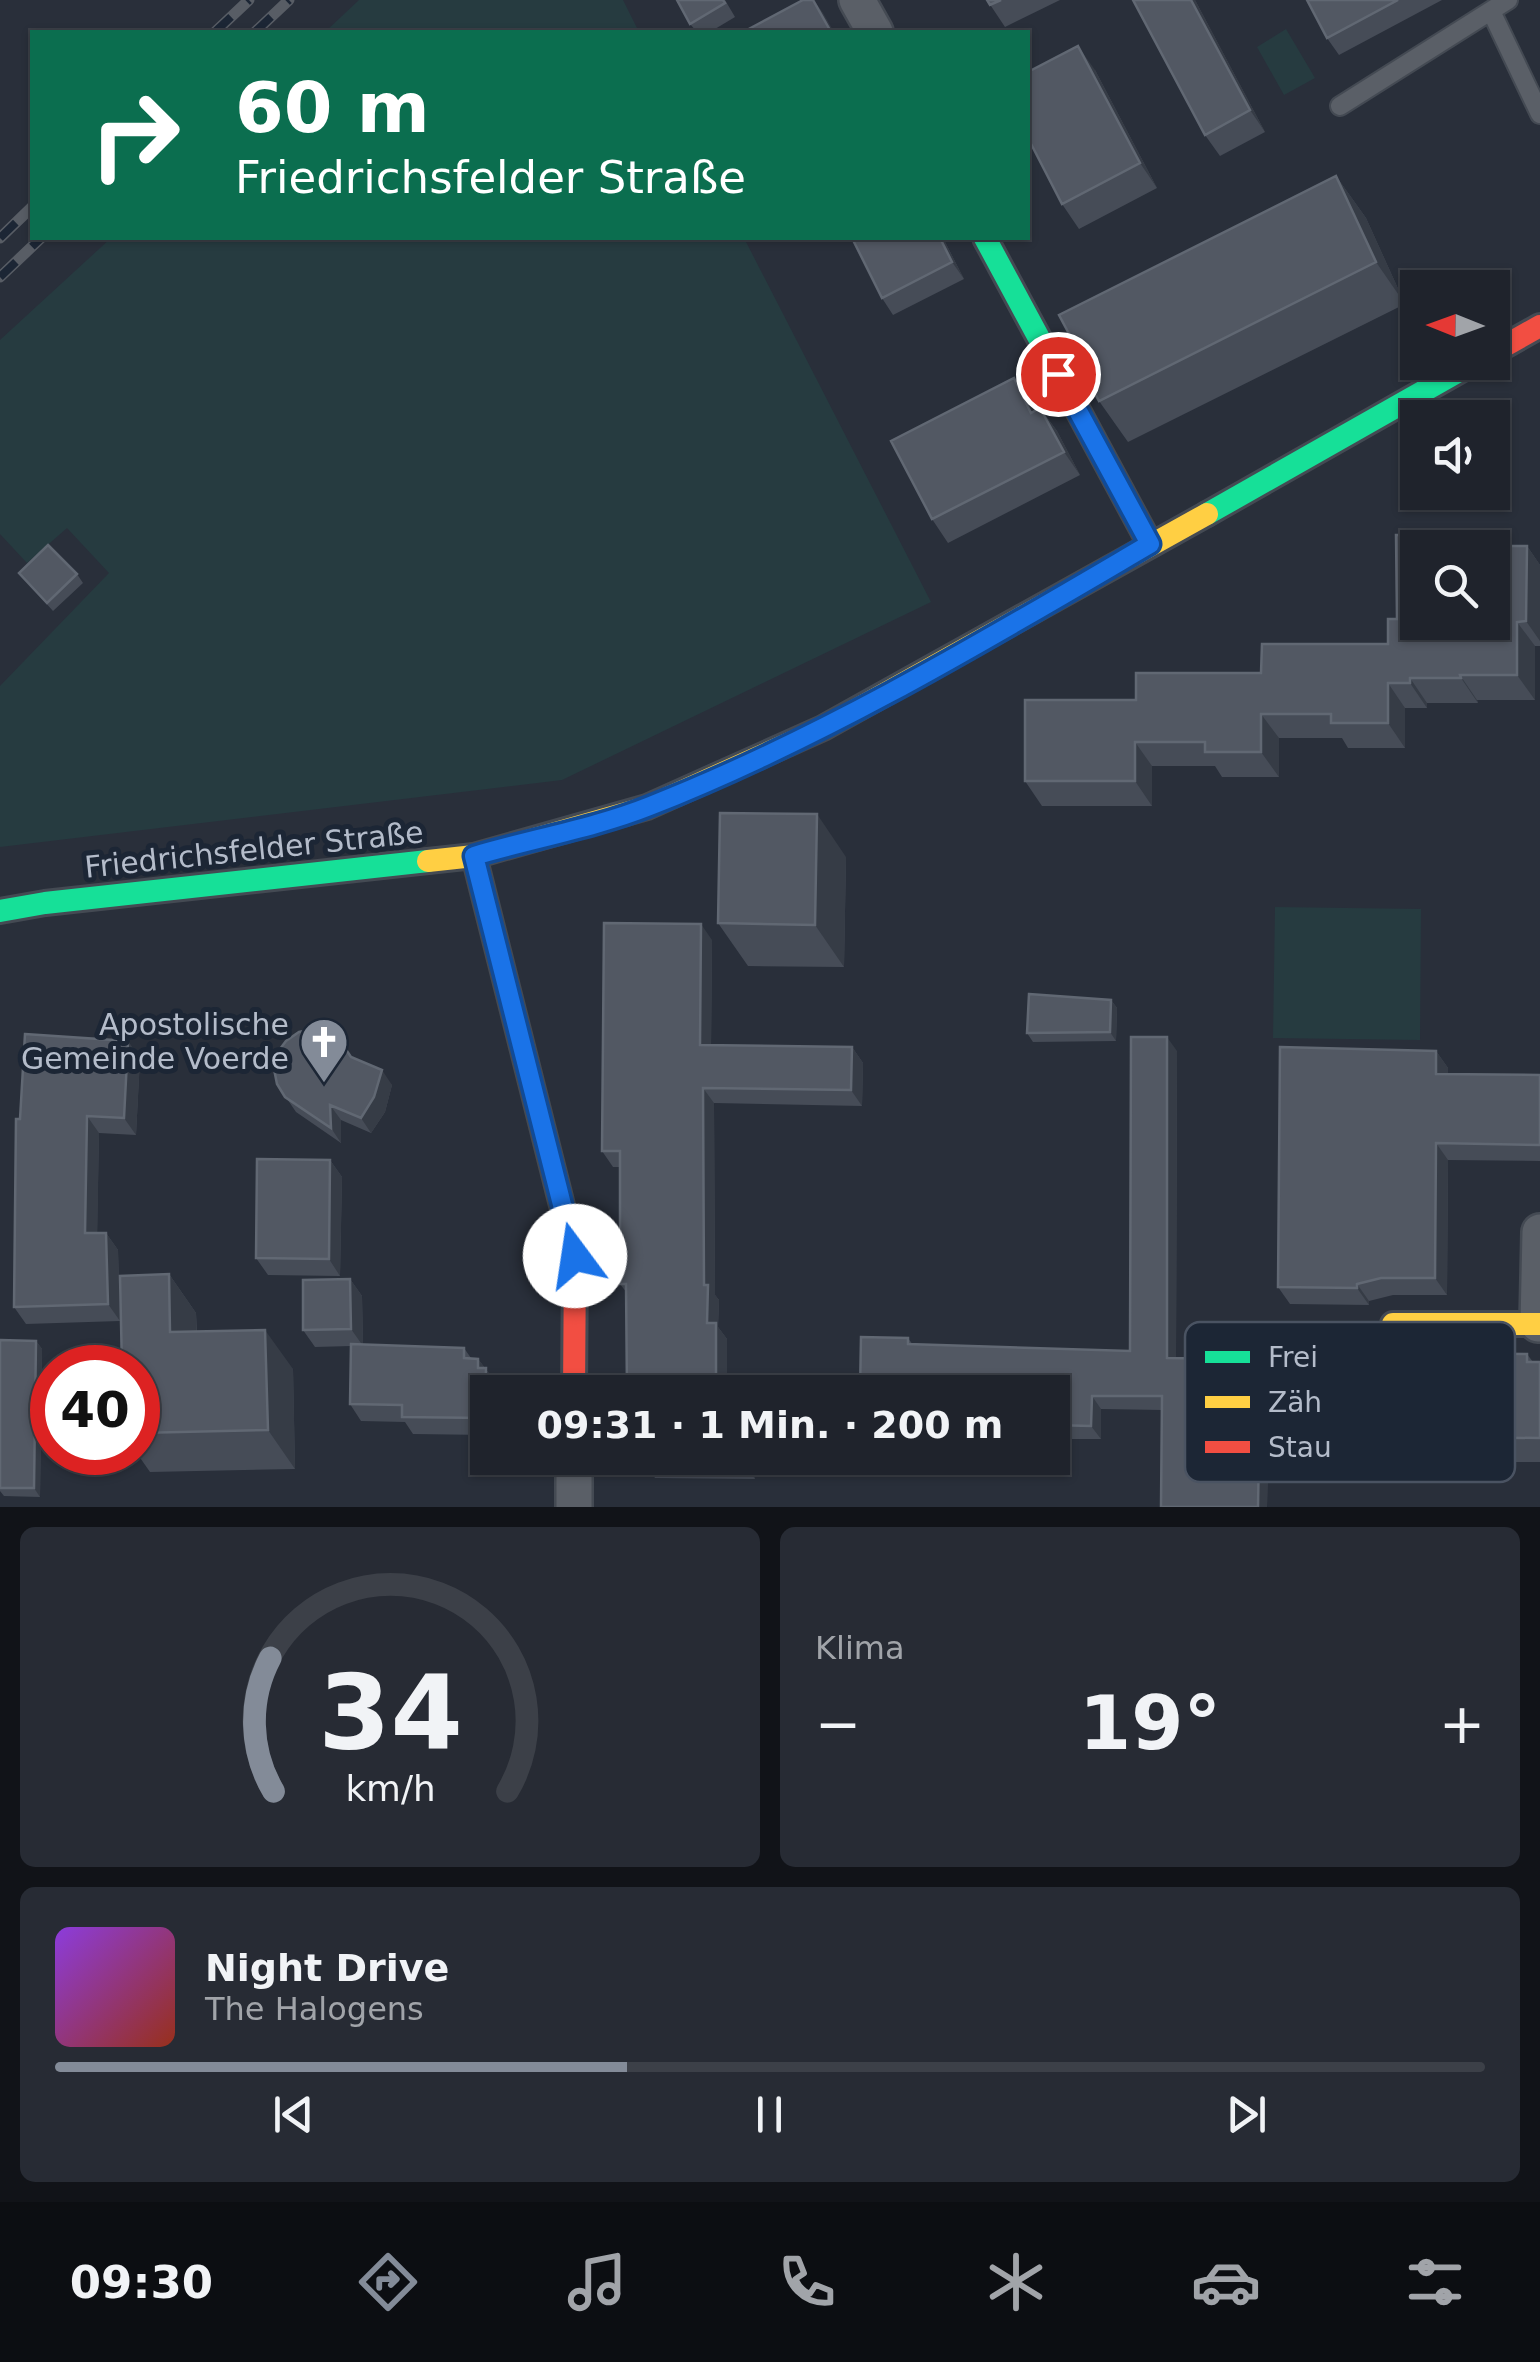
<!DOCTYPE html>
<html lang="de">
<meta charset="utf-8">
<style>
:root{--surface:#1f232c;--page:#272b34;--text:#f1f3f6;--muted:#a1a4a9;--line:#3c4048;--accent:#838b98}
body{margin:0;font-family:"DejaVu Sans",sans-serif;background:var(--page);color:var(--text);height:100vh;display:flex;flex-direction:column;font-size:38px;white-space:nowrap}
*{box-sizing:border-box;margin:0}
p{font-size:32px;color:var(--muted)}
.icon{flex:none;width:55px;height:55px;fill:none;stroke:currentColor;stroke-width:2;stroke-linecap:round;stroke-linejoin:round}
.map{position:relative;height:1507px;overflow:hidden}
.details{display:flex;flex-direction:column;gap:20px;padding:20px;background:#111318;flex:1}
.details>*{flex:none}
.banner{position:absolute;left:30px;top:30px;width:1000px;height:210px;border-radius:0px;box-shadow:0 2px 8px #0004,0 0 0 2px var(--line);background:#0b6e4f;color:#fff;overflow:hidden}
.needle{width:65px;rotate:271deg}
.fabs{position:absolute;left:1400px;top:270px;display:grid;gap:20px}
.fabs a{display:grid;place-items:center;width:110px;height:110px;border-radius:0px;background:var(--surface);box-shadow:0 2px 8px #0004,0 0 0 2px var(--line);font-size:50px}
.speed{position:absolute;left:30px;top:1345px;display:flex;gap:20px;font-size:50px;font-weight:700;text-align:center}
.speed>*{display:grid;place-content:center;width:130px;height:130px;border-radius:50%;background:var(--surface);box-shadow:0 2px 8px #0004,0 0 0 2px var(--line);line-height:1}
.speed .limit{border:15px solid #d22;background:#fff;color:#111}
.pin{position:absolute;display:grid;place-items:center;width:85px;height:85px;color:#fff;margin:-42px;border:5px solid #fff;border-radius:50%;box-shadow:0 2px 10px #0007}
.me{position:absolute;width:110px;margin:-55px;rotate:346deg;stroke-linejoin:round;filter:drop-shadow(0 0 8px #0008)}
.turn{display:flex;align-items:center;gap:35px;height:210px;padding:0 40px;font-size:45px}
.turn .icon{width:130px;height:130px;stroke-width:2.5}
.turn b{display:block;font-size:70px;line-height:85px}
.big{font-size:75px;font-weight:600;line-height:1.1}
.details .tile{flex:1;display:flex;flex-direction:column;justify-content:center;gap:15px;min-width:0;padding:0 35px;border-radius:15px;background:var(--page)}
.details .dial{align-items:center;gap:0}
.dial svg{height:260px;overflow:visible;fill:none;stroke:var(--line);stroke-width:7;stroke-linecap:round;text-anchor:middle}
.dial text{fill:var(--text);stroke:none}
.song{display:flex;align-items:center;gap:30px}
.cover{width:120px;height:120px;border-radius:15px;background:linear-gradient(135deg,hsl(270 70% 55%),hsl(10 70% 35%))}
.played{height:10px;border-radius:5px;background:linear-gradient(90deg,var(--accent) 40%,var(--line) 40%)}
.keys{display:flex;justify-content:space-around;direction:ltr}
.heat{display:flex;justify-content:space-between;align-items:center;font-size:55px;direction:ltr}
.details .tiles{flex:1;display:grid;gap:20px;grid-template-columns:1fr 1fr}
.tile:last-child{grid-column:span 2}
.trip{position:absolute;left:470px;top:1375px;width:600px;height:100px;border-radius:0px;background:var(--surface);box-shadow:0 2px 8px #0004,0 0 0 2px var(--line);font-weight:600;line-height:100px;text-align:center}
.menu{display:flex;height:160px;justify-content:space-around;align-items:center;background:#0c0e12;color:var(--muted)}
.menu .icon{width:70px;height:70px}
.menu .selected{color:var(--accent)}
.menu b{font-size:45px;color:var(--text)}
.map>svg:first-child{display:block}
.green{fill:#263b40}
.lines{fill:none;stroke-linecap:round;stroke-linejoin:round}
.lane-casing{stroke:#444a53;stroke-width:22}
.street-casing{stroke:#444a53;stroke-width:40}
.fast-casing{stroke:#444a53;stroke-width:28}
.slow-casing{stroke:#444a53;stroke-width:28}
.jam-casing{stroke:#444a53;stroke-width:28}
.lane{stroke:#5a5f67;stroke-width:18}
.street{stroke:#5a5f67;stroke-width:35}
.fast{stroke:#16e098;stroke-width:22}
.slow{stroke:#ffcf43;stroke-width:22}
.jam{stroke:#f24e42;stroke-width:22}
.rail-casing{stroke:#585d65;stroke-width:11}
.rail{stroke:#1c2635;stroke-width:8;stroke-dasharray:22;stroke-linecap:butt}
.wall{fill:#464c57}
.shaded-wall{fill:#363c46}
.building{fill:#525863;stroke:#616873;stroke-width:2.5;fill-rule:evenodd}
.route-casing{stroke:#114b97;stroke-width:25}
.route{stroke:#1a73e8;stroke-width:18}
.labels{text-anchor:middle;stroke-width:10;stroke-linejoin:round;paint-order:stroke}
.street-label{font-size:30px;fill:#b4bcca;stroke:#1c2635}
.poi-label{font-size:30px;fill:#b4bcca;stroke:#1c2635;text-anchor:end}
.key{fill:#1c2635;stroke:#4a5362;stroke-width:2.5}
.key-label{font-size:28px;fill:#b4bcca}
</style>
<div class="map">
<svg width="1540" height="1507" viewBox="0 0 1540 1507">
<rect width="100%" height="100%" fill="#292f3a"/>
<path class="green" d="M 359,0 L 623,0 L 639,32 L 325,32 Z
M 1286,29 L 1315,78 L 1284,95 L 1257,47 Z
M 111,238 L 744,238 L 931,602 L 562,780 L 0,847 L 0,686 L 109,573 L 67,528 L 27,563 L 0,534 L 0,340 Z
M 1275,907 L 1421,909 L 1420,1040 L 1273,1038 Z"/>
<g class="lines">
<g class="lane-casing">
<path id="lane" d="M 1491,11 L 1540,114
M 1340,106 L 1508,0"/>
</g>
<g class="street-casing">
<path id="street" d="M 857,0 L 875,32
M 1538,1324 L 1540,1232
M 574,1507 L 574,1458"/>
</g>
<g class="fast-casing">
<path id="fast" d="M 985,238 L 1150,544
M 1207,514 L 1475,362
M 0,911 L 45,903 L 428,861"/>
</g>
<g class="slow-casing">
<path id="slow" d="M 428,861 L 474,856 L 647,807 L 823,728 L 1207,514
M 1393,1324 L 1540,1324"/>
</g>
<g class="jam-casing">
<path id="jam" d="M 1492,353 L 1540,326
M 474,856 L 575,1257 L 574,1392"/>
</g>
<use href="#lane" class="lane"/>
<use href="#street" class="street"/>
<use href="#fast" class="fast"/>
<use href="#slow" class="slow"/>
<use href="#jam" class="jam"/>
<g class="rail-casing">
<path id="rail" d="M 215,32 L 249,0
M 255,32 L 289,0
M 0,238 L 32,207
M 0,277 L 41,238"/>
</g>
<use href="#rail" class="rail"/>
</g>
<path class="wall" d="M 725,0 L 735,17 L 710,32 L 697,32 L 690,24 Z
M 987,0 L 1060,0 L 1005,27 Z
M 1195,0 L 1265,132 L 1220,156 L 1205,135 Z
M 1307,0 L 1442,0 L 1339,55 L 1327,38 Z
M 1095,70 L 1157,188 L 1079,229 L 1062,204 Z
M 1336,176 L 1366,218 L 1405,304 L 1128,442 L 1099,401 Z
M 852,238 L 943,238 L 964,279 L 893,315 L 882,298 Z
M 1030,401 L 1035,411 L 1040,408 L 1057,431 L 1080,475 L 948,543 L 932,519 Z
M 1480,546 L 1527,546 L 1540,565 L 1540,646 L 1535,646 L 1535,700 L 1477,700 L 1478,703 L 1427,703 L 1427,708 L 1405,708 L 1405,748 L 1348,748 L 1342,738 L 1279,738 L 1279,777 L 1222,777 L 1215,766 L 1152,766 L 1152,806 L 1042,806 L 1025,781 L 1136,700 L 1388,644 Z
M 19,573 L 77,574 L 83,583 L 53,611 Z
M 846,857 L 844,967 L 748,966 L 718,923 Z
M 712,940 L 711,1045 L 852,1047 L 863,1063 L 862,1106 L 714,1103 L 715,1295 L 719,1300 L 718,1327 L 727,1339 L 727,1392 L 627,1392 L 627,1293 L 620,1284 L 620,1167 L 613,1167 L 602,1151 Z
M 1111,1000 L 1117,1008 L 1116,1041 L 1033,1042 L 1027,1033 Z
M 1177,1051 L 1176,1358 L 1326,1374 L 1326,1412 L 1269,1411 L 1267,1507 L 1161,1507 L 1162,1410 L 1101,1409 L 1101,1439 L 1052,1439 L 1052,1392 L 861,1337 L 908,1338 L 913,1345 L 1130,1351 Z
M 1436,1051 L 1448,1068 L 1448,1074 L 1540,1075 L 1540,1161 L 1448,1160 L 1447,1295 L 1393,1295 L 1369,1301 L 1369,1305 L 1290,1304 L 1278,1287 Z
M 352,1057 L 392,1085 L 385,1112 L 371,1133 L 341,1120 L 341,1143 L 296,1112 L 277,1084 Z
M 140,1058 L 136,1135 L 99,1133 L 97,1233 L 106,1233 L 118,1250 L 120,1321 L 26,1324 L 14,1307 L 20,1119 Z
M 330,1160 L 342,1177 L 340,1276 L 268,1275 L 256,1258 Z
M 169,1274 L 196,1313 L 197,1332 L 293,1369 L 295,1469 L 150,1472 L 136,1452 L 138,1368 Z
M 350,1279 L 362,1296 L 363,1344 L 464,1348 L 471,1358 L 478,1359 L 498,1385 L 498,1392 L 488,1392 L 488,1435 L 413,1434 L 405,1422 L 361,1421 L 350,1404 L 351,1346 L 315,1347 L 303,1330 Z
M 0,1340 L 36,1341 L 42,1349 L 40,1497 L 4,1496 L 0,1491 Z
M 1527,1354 L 1533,1362 L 1540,1362 L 1540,1462 L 1432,1462 L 1415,1437 Z
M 755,1458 L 755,1479 L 655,1478 L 644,1462 Z"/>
<path class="shaded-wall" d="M 814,0 L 823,13 L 834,32 L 831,32 Z
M 1191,0 L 1195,0 L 1265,132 L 1250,110 Z
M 1078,46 L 1095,70 L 1157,188 L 1140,163 Z
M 1336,176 L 1366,218 L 1405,304 L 1376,262 Z
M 940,238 L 943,238 L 964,279 L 952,262 Z
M 1014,378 L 1030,401 L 1048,436 L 1031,413 Z
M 1040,408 L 1057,431 L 1080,475 L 1064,452 Z
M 1527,546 L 1540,565 L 1540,641 L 1526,621 Z
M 1517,622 L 1535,646 L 1535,700 L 1517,675 Z
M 1460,675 L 1477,700 L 1478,703 L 1461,678 Z
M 1410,678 L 1427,703 L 1427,708 L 1410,683 Z
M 1388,683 L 1405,708 L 1405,748 L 1388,723 Z
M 1261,714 L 1279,738 L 1279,777 L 1261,752 Z
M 1135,742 L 1152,766 L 1152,806 L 1135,781 Z
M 817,814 L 846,857 L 844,967 L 815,925 Z
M 701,924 L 712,940 L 711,1060 L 700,1045 Z
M 1111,1000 L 1117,1008 L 1116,1041 L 1110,1032 Z
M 1167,1037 L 1177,1051 L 1176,1372 L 1167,1358 Z
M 128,1041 L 140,1058 L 136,1135 L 124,1118 Z
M 852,1047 L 863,1063 L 862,1106 L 851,1090 Z
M 1436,1051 L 1448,1068 L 1448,1091 L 1436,1074 Z
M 382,1070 L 392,1085 L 385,1112 L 371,1133 L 361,1118 Z
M 703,1088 L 714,1103 L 715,1295 L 719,1300 L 718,1327 L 727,1339 L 727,1392 L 716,1392 L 704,1285 Z
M 330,1105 L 341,1120 L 341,1143 L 331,1128 Z
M 87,1116 L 99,1133 L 97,1250 L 85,1233 Z
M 1436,1143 L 1448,1160 L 1447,1295 L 1435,1278 Z
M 330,1160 L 342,1177 L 340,1276 L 329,1259 Z
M 106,1233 L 118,1250 L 120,1321 L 108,1304 Z
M 169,1274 L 196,1313 L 198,1371 L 170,1332 Z
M 350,1279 L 362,1296 L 363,1346 L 351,1329 Z
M 1357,1284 L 1369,1301 L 1369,1305 L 1357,1288 Z
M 265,1330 L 293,1369 L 295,1469 L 268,1430 Z
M 36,1341 L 42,1349 L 40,1497 L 34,1488 Z
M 478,1359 L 498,1385 L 498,1392 L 488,1392 L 488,1421 L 485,1418 Z
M 1317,1360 L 1326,1374 L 1326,1412 L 1317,1398 Z
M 1092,1396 L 1101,1409 L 1101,1439 L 1091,1426 Z
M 1260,1397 L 1269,1411 L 1267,1507 L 1258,1507 Z
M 744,1458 L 755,1458 L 755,1479 L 744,1463 Z"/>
<path class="building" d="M 677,0 L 723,0 L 725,3 L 690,24 Z
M 803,0 L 813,0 L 831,32 L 743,32 Z
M 987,0 L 1001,0 L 990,5 Z
M 1133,0 L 1191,0 L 1250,110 L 1205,135 Z
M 1307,0 L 1398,0 L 1327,38 Z
M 1078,46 L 1140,163 L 1062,204 L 1028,138 L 1028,72 Z
M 1336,176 L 1376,262 L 1099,401 L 1078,363 L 1083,360 L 1059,315 Z
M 852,238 L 940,238 L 952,262 L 882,298 Z
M 1014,378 L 1031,413 L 1040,408 L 1064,452 L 932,519 L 891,441 Z
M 1396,535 L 1473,535 L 1472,546 L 1527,546 L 1526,621 L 1517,622 L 1517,675 L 1460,675 L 1461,678 L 1410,678 L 1410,683 L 1388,683 L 1388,723 L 1331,723 L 1331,714 L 1261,714 L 1261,752 L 1205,752 L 1205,742 L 1135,742 L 1135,781 L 1025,781 L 1025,700 L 1136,700 L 1136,673 L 1261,673 L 1262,644 L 1388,644 L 1388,619 L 1397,619 ZM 1418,548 L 1492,548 L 1492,622 L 1418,622 Z
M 48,545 L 77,574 L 47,603 L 19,573 Z
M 720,813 L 817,814 L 815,925 L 718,923 Z
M 604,923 L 701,924 L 700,1045 L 852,1047 L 851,1090 L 703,1088 L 704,1285 L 708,1285 L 707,1323 L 716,1323 L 716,1392 L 627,1392 L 626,1284 L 620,1284 L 620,1151 L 602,1151 Z
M 1029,994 L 1111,1000 L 1110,1032 L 1027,1033 Z
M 314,1029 L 329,1033 L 341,1042 L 351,1057 L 382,1070 L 374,1097 L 361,1118 L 330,1105 L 331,1128 L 285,1097 L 277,1084 L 274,1069 L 277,1053 L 286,1041 L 299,1032 Z
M 25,1034 L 128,1041 L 124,1118 L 87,1116 L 85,1233 L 106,1233 L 108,1304 L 14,1307 L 16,1119 L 20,1119 Z
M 1131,1037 L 1167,1037 L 1167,1358 L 1317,1360 L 1317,1398 L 1260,1397 L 1258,1507 L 1161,1507 L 1162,1396 L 1092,1396 L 1091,1426 L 1052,1425 L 1052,1392 L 860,1392 L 861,1337 L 908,1338 L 908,1344 L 1130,1351 Z
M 1280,1047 L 1436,1051 L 1436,1074 L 1540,1075 L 1540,1145 L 1436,1143 L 1435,1278 L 1381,1278 L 1357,1284 L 1357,1288 L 1278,1287 Z
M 257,1159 L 330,1160 L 329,1259 L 256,1258 Z
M 169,1274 L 170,1332 L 265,1330 L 268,1430 L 138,1433 L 138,1368 L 122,1368 L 120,1276 Z
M 350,1279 L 351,1329 L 303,1330 L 303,1280 Z
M 0,1340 L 36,1341 L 34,1488 L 0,1488 Z
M 351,1344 L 464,1348 L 464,1358 L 478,1359 L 478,1368 L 486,1368 L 485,1418 L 402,1417 L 402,1405 L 350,1404 Z
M 1416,1353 L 1527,1354 L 1527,1362 L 1540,1362 L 1540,1438 L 1415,1437 Z
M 644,1458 L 744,1458 L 744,1463 L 644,1462 Z"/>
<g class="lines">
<g class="route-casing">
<path id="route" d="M 575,1256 L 474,856 C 531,839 595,828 650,806 C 825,737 988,639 1150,544 L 1058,374"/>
</g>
<use href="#route" class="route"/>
</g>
<defs>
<g id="church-pin" transform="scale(2.5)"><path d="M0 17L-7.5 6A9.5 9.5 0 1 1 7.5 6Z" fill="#838b98" stroke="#1c2635"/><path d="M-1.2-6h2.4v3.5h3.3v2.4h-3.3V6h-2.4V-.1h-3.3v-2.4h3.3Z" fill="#fff"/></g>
</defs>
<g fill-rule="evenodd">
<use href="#church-pin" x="324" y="1042"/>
</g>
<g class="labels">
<g class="street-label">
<text transform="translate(254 850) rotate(-6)" y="10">Friedrichsfelder Straße</text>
</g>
<g class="poi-label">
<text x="289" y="1035">Apostolische<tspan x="289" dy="34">Gemeinde Voerde</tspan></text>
</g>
</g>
<rect x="1185" y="1322" width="330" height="160" rx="15" class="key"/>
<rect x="1205" y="1351" width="45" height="12" fill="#16e098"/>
<rect x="1205" y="1396" width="45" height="12" fill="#ffcf43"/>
<rect x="1205" y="1441" width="45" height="12" fill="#f24e42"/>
<g class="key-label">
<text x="1268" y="1367">Frei</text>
<text x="1268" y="1412">Zäh</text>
<text x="1268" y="1457">Stau</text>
</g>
</svg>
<div class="fabs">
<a><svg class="needle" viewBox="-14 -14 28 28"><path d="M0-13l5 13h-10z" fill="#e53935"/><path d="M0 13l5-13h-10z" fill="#a1a4a9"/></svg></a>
<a><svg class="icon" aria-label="sound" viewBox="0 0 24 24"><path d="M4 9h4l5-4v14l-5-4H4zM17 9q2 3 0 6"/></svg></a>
<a><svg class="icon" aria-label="search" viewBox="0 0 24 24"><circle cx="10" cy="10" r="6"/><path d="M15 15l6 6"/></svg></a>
</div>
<div class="speed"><div class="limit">40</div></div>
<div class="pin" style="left:1058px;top:374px;background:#d93025"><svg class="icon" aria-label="arrive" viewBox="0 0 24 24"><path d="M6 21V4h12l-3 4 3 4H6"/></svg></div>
<svg class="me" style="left:575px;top:1256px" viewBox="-20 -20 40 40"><circle r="19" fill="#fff"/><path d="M0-13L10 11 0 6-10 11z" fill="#1a73e8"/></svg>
<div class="trip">09:31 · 1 Min. · 200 m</div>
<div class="banner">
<div class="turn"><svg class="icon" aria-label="right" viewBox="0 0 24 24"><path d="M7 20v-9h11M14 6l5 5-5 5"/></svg><div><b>60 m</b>Friedrichsfelder Straße</div></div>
</div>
</div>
<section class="details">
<div class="tiles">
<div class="tile dial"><svg viewBox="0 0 100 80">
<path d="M14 69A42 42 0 1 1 86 69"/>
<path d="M14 69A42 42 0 0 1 13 28" stroke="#838b98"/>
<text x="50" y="56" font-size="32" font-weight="700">34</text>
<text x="50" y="72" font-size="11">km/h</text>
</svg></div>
<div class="tile"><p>Klima</p>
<div class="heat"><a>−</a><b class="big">19°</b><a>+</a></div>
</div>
<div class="tile">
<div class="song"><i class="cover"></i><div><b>Night Drive</b><p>The Halogens</p></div></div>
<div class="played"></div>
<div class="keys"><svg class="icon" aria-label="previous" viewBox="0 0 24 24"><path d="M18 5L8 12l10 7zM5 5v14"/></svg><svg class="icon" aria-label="pause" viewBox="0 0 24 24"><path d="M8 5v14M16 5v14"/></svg><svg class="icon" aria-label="next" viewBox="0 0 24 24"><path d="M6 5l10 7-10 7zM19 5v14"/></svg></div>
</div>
</div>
</section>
<nav class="menu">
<b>09:30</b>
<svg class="icon selected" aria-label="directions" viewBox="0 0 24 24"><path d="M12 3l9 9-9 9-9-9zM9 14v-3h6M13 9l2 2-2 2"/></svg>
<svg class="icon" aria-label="music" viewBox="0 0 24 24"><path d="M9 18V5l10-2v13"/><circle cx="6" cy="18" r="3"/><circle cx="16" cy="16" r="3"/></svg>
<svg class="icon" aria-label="phone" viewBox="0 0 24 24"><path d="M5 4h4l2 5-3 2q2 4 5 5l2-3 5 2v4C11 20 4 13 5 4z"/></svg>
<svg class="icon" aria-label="climate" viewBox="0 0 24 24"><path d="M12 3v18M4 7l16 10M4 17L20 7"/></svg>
<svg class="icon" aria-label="car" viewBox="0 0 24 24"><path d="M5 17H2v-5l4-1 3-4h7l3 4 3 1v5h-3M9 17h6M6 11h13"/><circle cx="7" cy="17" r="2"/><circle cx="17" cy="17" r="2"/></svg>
<svg class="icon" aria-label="filters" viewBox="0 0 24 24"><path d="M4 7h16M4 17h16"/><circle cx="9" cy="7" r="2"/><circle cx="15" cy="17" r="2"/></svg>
</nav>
